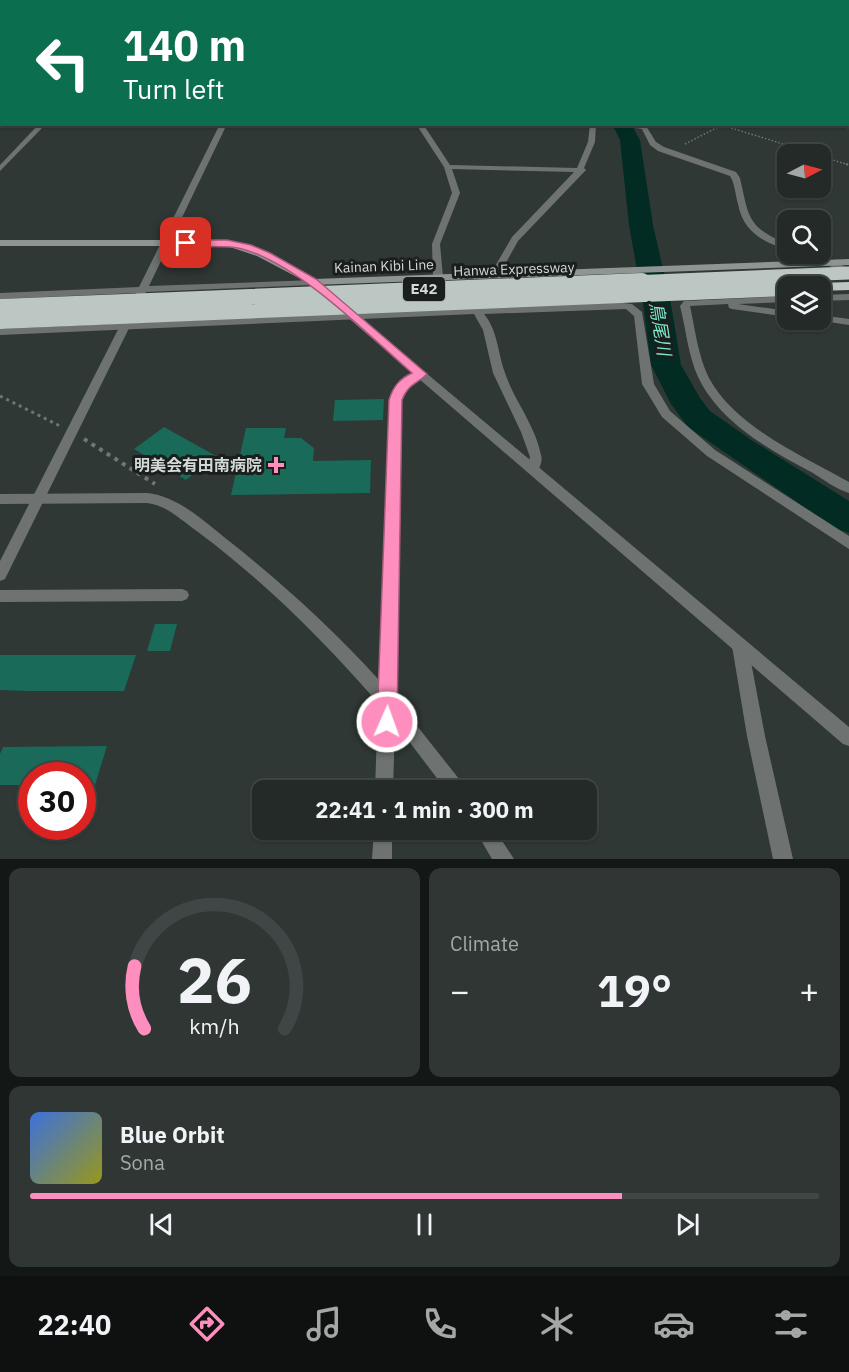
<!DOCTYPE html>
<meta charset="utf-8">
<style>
:root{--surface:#232a28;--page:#2f3634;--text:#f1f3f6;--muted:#a3a7a8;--line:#404645;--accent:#fe8ebd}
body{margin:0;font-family:"IBM Plex Sans","Noto Sans JP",sans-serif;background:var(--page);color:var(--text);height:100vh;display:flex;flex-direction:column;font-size:22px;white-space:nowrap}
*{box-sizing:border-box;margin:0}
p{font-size:20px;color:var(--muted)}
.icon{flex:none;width:33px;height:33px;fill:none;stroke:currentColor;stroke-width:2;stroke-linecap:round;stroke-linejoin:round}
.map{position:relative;height:859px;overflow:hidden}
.details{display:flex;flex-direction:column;gap:9px;padding:9px;background:#131716;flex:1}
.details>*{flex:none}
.top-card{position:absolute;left:0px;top:0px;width:849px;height:126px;box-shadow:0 2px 4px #0004,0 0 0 2px var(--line);background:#0b6e4f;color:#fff;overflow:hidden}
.needle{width:39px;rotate:84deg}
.tools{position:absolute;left:777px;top:144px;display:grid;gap:12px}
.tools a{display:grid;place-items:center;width:54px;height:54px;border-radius:12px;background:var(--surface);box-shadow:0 2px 4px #0004,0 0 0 2px var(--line);font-size:30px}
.speed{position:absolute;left:18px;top:762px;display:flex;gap:12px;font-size:30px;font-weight:700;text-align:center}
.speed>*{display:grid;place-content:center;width:78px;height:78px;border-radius:50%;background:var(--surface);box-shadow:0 2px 4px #0004,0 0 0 2px var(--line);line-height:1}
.speed .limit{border:9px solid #d22;background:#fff;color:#111}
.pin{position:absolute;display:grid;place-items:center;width:51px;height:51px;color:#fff;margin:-26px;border-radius:12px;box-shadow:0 3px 9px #0006}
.me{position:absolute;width:66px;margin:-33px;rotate:2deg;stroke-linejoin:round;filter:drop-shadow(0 0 4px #0008)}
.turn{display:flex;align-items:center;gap:21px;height:126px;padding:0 24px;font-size:27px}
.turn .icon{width:78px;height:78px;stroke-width:2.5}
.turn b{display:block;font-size:42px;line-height:51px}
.big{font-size:45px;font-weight:700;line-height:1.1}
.details .widget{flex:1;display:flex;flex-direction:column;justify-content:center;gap:9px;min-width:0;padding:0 21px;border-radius:12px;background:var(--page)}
.details .dial{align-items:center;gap:0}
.dial svg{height:156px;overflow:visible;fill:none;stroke:var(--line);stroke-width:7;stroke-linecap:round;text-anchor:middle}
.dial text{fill:var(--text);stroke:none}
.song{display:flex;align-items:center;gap:18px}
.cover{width:72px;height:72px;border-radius:9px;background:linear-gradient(135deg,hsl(220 70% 55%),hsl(60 70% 35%))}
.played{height:6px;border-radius:3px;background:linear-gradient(90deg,var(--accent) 75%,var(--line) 75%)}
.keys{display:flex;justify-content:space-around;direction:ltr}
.heat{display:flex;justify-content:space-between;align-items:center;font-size:33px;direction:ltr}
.details .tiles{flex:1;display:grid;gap:9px;grid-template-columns:1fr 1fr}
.widget:last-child{grid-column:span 2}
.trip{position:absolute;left:252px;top:780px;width:345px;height:60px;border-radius:12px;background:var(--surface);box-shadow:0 2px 4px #0004,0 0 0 2px var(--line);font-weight:700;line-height:60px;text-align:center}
.tab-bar{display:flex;height:96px;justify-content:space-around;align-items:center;background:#0e1110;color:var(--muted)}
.tab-bar .icon{width:42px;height:42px}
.tab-bar .selected{color:var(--accent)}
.tab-bar b{font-size:27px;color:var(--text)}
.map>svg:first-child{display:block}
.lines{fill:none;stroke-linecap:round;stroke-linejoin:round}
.river{fill:#022c23;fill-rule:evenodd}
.building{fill:#196a58}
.path-far3{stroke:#6f7774;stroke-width:1.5;stroke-dasharray:1.5 2;stroke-linecap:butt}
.path-far2{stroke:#6f7774;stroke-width:2;stroke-dasharray:2 3;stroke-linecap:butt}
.path-far1{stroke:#6f7774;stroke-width:3;stroke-dasharray:3 4;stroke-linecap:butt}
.path{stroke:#6f7774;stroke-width:4;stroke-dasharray:4 5;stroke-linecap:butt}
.minor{fill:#6e7372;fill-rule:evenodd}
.tertiary{fill:#6e7372;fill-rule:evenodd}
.secondary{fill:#8e9593;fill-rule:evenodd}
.motorway{fill:#bcc7c3;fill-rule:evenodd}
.rail-casing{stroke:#bec4c2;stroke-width:3}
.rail{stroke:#1a1e1d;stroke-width:2;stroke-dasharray:6;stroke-linecap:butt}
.motorway-bridge-far1{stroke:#bcc7c3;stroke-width:13}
.motorway-bridge{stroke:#bcc7c3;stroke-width:16}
.route{fill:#fe8ebd;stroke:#a55c7b;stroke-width:1.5}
.poi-dot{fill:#fe8ebd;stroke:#1a1e1d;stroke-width:2}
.labels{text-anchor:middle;stroke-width:6;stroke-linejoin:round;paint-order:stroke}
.far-street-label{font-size:14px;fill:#d4dad8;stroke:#1a1e1d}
.shield{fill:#1a1e1d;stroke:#9ca2a0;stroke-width:1.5}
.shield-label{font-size:15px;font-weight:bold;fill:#d4dad8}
.poi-label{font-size:16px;font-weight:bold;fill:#d4dad8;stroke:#1a1e1d;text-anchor:end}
.water-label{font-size:18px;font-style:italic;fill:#7ceacd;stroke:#1a1e1d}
</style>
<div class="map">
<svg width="849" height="859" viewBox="0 0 849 859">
<rect width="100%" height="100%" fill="#2f3835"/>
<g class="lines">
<path class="river" d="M 41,0 L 57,0 L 40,2 Z
M 364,0 L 379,0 L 380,2 L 365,2 Z
M 0,19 L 2,19 L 0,28 Z
M 612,124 L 631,124 L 640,140 L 653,225 L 671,304 L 681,365 L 700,398 L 710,411 L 750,439 L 849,501 L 849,533 L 836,529 L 688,427 L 671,404 L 651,365 L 643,304 L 629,225 L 620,140 Z"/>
</g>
<path class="building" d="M 384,399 L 383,420 L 333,421 L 335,400 Z
M 164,427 L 216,456 L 186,480 L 134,449 Z
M 246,428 L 286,428 L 284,438 L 301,438 L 314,448 L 313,461 L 371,460 L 370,493 L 231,495 Z
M 155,624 L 177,624 L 170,651 L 147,651 Z
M 0,655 L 136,655 L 124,691 L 26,691 L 0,690 Z
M 107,746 L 95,785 L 82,785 L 82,776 L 32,776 L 32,785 L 0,785 L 0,754 L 3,747 Z"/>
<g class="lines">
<path class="path-far3" d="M 356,0 L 361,2
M 400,0 L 405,2
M 718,124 L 816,154
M 837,124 L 849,128
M 685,144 L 722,125
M 820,156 L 849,165"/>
<path class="path-far2" d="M 846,164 L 849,165"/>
<path class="path-far1" d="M 0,396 L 60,426"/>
<path class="path" d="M 84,439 L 155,484"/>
<path class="minor" d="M 161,0 L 166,0 L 160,2 Z
M 474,0 L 482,2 L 475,2 Z
M 0,30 L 2,30 L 0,34 Z
M 848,101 L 849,101 L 849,106 L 848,106 Z
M 0,103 L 2,103 L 2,107 L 0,107 Z
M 39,124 L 46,124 L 0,171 L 0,165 Z
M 416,124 L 423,124 L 450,165 L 577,168 L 588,142 L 590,124 L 596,124 L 595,142 L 584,168 L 586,170 L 518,241 L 498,277 L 492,277 L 490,275 L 512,237 L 574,172 L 452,169 L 460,193 L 440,244 L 443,277 L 438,280 L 433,277 L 432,244 L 452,193 L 444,167 Z
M 608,124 L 646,126 L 656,142 L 664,147 L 736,172 L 740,178 C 749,218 747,227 788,244 L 788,250 C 762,242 743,231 738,204 C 735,194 735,184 730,176 L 658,151 L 650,145 L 642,129 Z
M 800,254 L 811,254 L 849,268 L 849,274 Z
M 849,294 L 849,300 L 820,301 L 820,295 Z
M 788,296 L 788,302 L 738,304 L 788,311 L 788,317 L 732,309 L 729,308 L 728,304 L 690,306 C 695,329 698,356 709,378 C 735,427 803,456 849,482 L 849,493 C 836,489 824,480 813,473 C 770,450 720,423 698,377 C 688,355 686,329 680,306 L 684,301 Z
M 614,302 L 632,304 L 642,312 L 654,384 L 670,411 L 715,450 L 849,536 L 849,549 L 707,456 L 662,417 L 642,384 L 634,316 L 626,309 L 484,314 C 497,329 498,352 504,370 C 513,399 535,424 541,455 C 543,460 540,467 537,472 L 529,472 L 527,469 L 530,457 L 521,432 L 493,373 L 483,330 L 474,314 L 0,335 L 0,329 L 468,308 L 473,305 L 479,308 Z
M 820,315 L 849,319 L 849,325 L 816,320 L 820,320 Z
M 421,371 L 427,374 L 409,387 L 402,401 L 395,698 L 463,784 L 466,790 L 446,790 L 395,723 L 393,790 L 375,790 L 378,703 C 324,641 265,582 198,532 C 182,521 167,505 147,503 L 0,504 L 0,494 L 147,493 C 178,496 205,522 229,541 C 282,583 333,629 379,680 L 390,401 L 401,382 Z
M 182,589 L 187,591 L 189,595 L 187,599 L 182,601 L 0,602 L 0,590 Z
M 740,639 L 746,641 L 748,646 L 765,736 L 793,859 L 773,859 L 747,736 L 732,646 L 734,641 Z
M 374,830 L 392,830 L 392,859 L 372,859 Z
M 475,830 L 495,830 L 514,859 L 492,859 Z"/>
<path class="tertiary" d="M 288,0 L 292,0 L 287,2 Z
M 220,124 L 227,124 L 149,286 L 315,280 L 849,727 L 849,746 L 843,744 L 310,285 L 146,292 L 143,297 L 137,297 L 136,293 L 0,299 L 0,293 L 139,287 Z
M 133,307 L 138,310 L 5,579 L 0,581 L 0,561 L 128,310 Z"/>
<path class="secondary" d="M 37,0 L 43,0 L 34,2 Z
M 0,16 L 2,16 L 0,19 Z
M 0,240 L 227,240 L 264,252 L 314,279 L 849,259 L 849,265 L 312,285 L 257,256 L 227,246 L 0,246 Z"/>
<path class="motorway" d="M 849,282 L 849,290 L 820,291 L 820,286 L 813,286 L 820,283 Z"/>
<g class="rail-casing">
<path id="rail" d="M 264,2 L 269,0"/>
</g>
<use href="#rail" class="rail"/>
<path class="motorway-bridge-far1" d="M 605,283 L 849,273"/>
<path class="motorway-bridge" d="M 0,307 L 642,281
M 0,321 L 788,288"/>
</g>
<path class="route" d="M 186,240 L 227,240 L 251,245 L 270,253 L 316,279 L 427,374 C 417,384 407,385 402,400 L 397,722 L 394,729 L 387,731 L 380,729 L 377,722 L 389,400 C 393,387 399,379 412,373 C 368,335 299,264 242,249 C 222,244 202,249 183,245 L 181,243 Z"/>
<path class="poi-dot" d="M273 456h6v6h6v6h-6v6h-6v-6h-6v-6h6z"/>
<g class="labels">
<g class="far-street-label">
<text transform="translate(384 266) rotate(-2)" y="5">Kainan Kibi Line</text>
<text transform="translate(514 269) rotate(-2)" y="5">Hanwa Expressway</text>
</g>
<rect class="shield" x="403" y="277" width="42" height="24" rx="4.5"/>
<g class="shield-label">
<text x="424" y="294">E42</text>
</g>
<g class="poi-label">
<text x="262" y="471">明美会有田南病院</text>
</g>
<g class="water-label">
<text transform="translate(660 329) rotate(81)" y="6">鳥尾川</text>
</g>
</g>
</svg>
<div class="tools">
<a><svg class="needle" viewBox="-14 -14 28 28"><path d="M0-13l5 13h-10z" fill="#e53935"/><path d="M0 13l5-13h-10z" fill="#a3a7a8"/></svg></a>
<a><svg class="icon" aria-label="search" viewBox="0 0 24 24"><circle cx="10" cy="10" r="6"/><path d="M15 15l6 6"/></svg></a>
<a><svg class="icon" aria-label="layers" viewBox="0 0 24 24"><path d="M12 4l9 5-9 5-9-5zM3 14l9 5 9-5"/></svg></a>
</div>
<div class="speed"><div class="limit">30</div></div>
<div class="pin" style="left:186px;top:243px;background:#d93025"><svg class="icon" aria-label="arrive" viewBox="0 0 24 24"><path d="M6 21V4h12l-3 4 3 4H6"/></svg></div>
<svg class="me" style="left:387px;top:722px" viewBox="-20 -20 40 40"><circle r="17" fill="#fe8ebd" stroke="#fff" stroke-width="3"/><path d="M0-11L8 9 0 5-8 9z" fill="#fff"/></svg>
<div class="trip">22:41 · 1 min · 300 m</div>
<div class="top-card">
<div class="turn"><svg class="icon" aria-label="left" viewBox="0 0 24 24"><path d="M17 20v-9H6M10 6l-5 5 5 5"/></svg><div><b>140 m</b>Turn left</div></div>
</div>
</div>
<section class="details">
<div class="tiles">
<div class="widget dial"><svg viewBox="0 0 100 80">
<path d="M14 69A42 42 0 1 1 86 69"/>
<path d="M14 69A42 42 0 0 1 9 37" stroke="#fe8ebd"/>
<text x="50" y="56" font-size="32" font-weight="700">26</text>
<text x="50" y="72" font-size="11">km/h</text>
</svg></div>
<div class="widget"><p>Climate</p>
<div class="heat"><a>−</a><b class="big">19°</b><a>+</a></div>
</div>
<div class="widget">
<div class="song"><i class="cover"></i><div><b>Blue Orbit</b><p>Sona</p></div></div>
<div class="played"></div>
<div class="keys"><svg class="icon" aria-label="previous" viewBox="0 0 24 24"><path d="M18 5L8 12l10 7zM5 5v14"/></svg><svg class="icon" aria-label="pause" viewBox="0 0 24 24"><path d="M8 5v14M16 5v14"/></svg><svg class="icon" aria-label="next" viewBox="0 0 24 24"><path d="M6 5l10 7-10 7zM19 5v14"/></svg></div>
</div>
</div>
</section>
<nav class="tab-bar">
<b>22:40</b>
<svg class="icon selected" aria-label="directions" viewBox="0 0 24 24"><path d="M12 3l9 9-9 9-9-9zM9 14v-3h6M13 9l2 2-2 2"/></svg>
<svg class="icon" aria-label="music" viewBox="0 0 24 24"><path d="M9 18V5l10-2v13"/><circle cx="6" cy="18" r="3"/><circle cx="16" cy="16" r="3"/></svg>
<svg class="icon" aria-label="phone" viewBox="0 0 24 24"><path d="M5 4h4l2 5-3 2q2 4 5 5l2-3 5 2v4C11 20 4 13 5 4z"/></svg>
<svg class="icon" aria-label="climate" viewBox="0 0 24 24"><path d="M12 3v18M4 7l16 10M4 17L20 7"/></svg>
<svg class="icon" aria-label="car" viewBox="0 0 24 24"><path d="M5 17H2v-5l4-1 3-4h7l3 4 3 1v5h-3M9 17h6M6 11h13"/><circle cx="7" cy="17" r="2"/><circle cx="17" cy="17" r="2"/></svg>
<svg class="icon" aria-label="filters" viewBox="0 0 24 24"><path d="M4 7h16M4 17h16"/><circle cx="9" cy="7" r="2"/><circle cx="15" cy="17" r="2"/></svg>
</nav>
